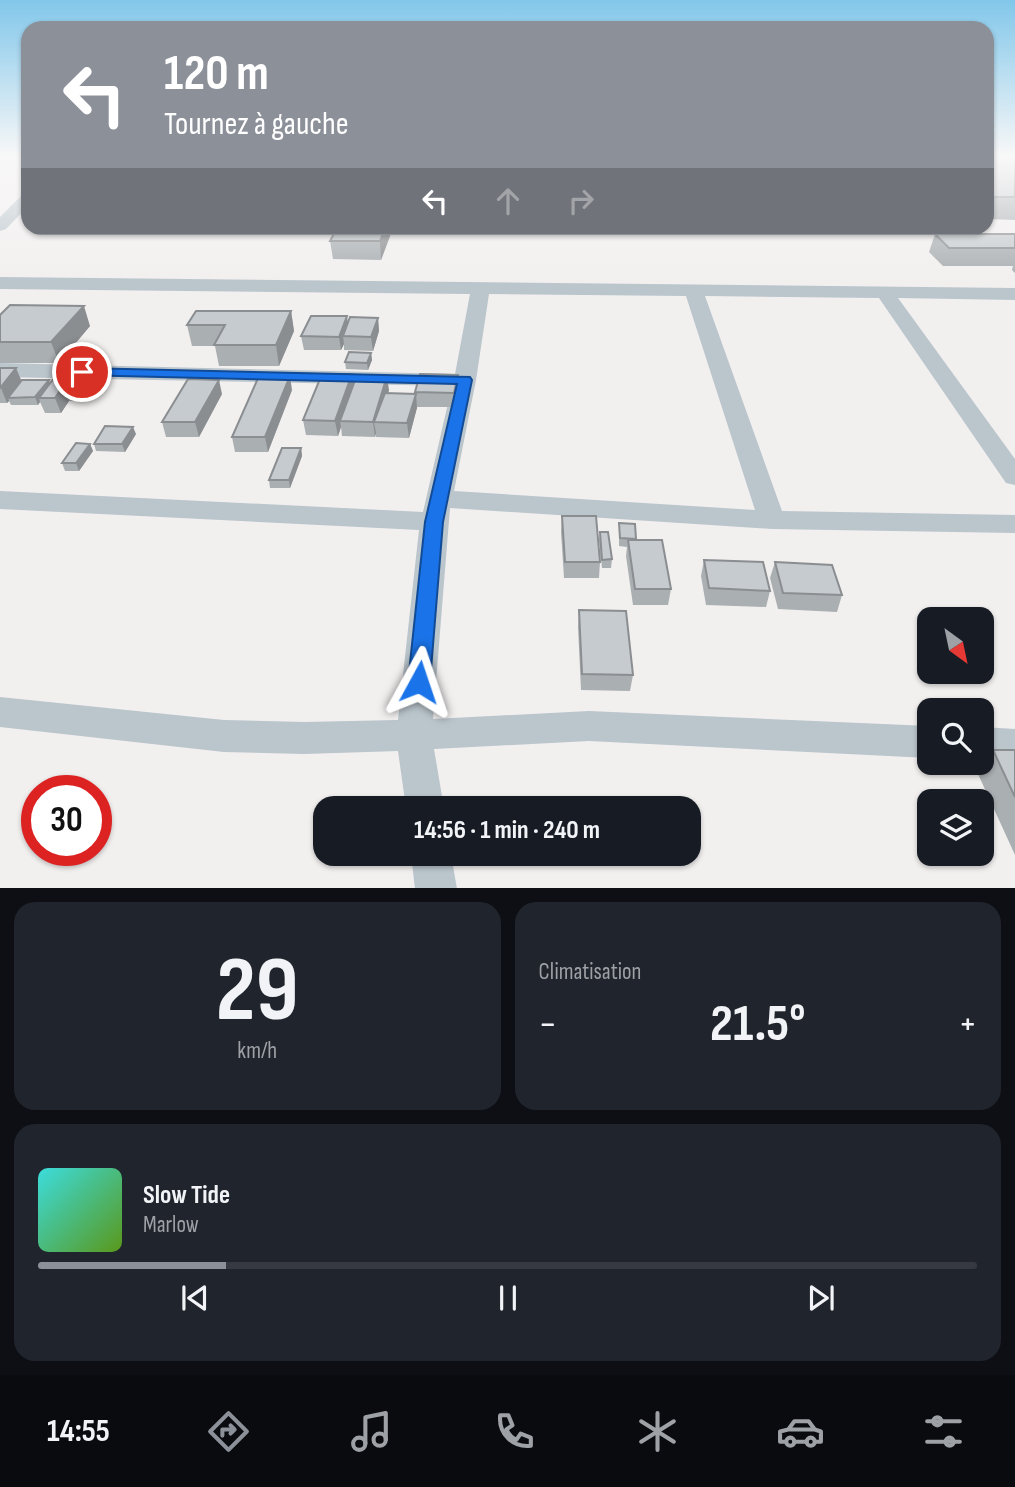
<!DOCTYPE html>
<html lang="fr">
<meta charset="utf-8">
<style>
:root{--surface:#171b24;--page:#20242c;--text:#f1f3f6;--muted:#9ea1a6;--line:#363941;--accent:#8c9099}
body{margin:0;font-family:"Sofia Sans Condensed",sans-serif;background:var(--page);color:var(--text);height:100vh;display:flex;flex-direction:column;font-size:26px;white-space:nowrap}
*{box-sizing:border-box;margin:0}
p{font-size:23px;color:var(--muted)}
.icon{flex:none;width:38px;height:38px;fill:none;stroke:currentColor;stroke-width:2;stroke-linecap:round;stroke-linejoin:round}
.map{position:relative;height:888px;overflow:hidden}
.details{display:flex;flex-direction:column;gap:14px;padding:14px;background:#0d0f14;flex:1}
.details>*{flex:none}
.guide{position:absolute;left:21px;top:21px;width:973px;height:214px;border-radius:21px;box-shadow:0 2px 5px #0004;background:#8c9099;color:#fff;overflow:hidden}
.needle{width:46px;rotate:147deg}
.controls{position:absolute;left:917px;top:607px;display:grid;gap:14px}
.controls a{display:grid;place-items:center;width:77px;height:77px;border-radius:14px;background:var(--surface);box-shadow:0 2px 5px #0004;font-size:35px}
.speed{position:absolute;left:21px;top:775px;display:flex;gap:14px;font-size:35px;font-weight:700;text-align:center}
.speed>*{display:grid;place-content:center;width:91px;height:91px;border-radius:50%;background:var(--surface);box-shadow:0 2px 5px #0004;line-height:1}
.speed .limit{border:10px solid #d22;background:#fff;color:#111}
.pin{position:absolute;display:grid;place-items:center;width:60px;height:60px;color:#fff;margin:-30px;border:4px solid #fff;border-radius:50%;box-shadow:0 2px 7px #0007}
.me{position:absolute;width:77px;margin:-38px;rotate:5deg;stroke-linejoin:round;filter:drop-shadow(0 0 5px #0008)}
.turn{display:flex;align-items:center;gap:24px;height:147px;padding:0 28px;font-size:32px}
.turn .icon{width:91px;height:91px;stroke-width:2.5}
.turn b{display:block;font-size:49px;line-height:60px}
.lanes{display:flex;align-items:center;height:66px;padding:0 28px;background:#0003;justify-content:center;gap:35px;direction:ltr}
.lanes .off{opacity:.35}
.big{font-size:52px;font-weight:700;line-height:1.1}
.details .card{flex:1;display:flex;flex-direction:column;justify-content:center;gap:10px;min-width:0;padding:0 24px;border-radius:21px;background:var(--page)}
.details .dial{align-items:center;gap:0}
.dial b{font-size:91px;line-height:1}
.song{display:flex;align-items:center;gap:21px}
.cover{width:84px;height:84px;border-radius:10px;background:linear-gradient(135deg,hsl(180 70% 55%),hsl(90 70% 35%))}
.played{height:7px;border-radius:4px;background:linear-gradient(90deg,var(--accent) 20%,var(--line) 20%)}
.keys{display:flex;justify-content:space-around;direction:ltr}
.heat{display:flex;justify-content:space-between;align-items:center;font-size:38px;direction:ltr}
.details .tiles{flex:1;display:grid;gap:14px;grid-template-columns:1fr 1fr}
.card:last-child{grid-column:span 2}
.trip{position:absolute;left:313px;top:796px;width:388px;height:70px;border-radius:21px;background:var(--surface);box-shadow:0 2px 5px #0004;font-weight:700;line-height:70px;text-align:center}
.tab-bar{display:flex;height:112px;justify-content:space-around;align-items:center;background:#090b0e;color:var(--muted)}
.tab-bar .icon{width:49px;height:49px}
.tab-bar .current{color:var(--accent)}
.tab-bar b{font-size:32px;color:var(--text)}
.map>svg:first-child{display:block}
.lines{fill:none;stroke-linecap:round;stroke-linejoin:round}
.minor{fill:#bac5cc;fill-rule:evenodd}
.wall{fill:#aaafb2}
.shaded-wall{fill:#8b8e91}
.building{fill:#c6cbcf;stroke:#8b8e91;stroke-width:2}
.route{fill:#1a73e8;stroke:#114b97;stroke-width:2}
</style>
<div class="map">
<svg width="1015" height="889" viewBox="0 0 1015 889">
<rect width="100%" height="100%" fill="#f2efef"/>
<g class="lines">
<path class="minor" d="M 28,192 L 28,206 L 6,229 L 0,231 L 0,217 L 23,194 Z
M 0,277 L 1015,288 L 1015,300 L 898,298 L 1015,459 L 1015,485 L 1006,483 L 879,298 L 705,296 L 782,511 L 1015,515 L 1015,533 L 772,529 L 450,508 L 433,719 L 589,711 L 929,726 L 929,758 L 589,741 L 434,749 L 444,808 L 406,808 L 398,751 L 304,754 L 224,752 L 0,727 L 0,697 L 224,720 L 304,722 L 398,720 L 419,530 L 0,509 L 0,491 L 423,512 L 452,386 L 0,377 L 0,363 L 455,374 L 470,294 L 0,289 ZM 489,294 L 686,296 L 755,510 L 454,491 L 476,380 Z
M 982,727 L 1015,729 L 1015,761 L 982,759 Z
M 411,854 L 451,854 L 457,889 L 415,889 Z"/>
</g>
<path class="wall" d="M 987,156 L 1015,156 L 1015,220 L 987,219 Z
M 337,228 L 393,228 L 381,260 L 333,259 L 330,241 Z
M 935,234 L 1015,234 L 1015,273 L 1012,270 L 1013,266 L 943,266 L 929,252 Z
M 291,311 L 294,331 L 279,366 L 219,366 L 215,346 L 192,346 L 187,325 Z
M 0,315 L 90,326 L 59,363 L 0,363 Z
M 378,318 L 379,331 L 373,351 L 344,350 L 344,344 L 341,350 L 304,350 L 301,336 L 348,323 Z
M 371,353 L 372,360 L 368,370 L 346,369 L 345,362 Z
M 0,368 L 22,380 L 49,380 L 50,384 L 86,370 L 91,384 L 80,401 L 69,401 L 61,413 L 45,413 L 40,402 L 38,405 L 11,405 L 9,401 L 7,403 L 0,403 Z
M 352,374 L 353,385 L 389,390 L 388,393 L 415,394 L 415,392 L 458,390 L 455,407 L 417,407 L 409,438 L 376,437 L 376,433 L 375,437 L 342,436 L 341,427 L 338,436 L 306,435 L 303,420 Z
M 292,390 L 268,452 L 235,452 L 232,437 Z
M 222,394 L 199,437 L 166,437 L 162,422 Z
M 136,434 L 125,452 L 96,451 L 94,444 Z
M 90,444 L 93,451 L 79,471 L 65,471 L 62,463 Z
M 301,448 L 302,456 L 290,488 L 270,488 L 269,480 Z
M 562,516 L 600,562 L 599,578 L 564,578 L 561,532 Z
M 619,523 L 635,524 L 636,540 L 671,589 L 668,605 L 633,605 L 626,556 L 627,547 L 619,546 Z
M 600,532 L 612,559 L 611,568 L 602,568 L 599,540 Z
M 704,560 L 770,591 L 766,607 L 706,605 L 701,576 Z
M 775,562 L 842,595 L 837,612 L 778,609 L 770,578 Z
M 579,610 L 633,675 L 630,691 L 581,690 L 578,627 Z
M 993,750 L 1015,750 L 1015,855 L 978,774 Z"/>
<path class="shaded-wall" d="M 385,228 L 393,228 L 381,260 L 380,241 Z
M 84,306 L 90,326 L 59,363 L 51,342 Z
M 291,311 L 294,331 L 279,366 L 276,345 Z
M 347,316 L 349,330 L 343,336 L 344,344 L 341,350 L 339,337 Z
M 378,318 L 379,331 L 373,351 L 371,337 Z
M 371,353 L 372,360 L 368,370 L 367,363 Z
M 16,368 L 22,382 L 8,398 L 9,401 L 7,403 L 1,388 Z
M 86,370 L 91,384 L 80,401 L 75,386 Z
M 352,374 L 354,389 L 340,421 L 341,427 L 338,436 L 335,421 Z
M 458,375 L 458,390 L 455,407 L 454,393 Z
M 290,376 L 292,390 L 268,452 L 265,437 Z
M 387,376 L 389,390 L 379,422 L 374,422 L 376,433 L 375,437 L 373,422 Z
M 49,380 L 51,387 L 39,398 L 40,402 L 38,405 L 35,397 Z
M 219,380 L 222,394 L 199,437 L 195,422 Z
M 63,386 L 69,401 L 61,413 L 55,398 Z
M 416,394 L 417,408 L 409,438 L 407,423 Z
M 133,427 L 136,434 L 125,452 L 122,444 Z
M 90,444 L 93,451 L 79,471 L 76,463 Z
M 301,448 L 302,456 L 290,488 L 289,480 Z"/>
<path class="building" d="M 987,156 L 1015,156 L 1015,197 L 987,197 Z
M 337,228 L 385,228 L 380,241 L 330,241 Z
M 935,234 L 1015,234 L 1015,248 L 949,248 Z
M 10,305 L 84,306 L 51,342 L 0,342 L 0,315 Z
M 196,311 L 291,311 L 276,345 L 214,345 L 225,325 L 187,325 Z
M 311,316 L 347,316 L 339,337 L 301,336 Z
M 350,317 L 378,318 L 371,337 L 343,336 Z
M 349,352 L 371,353 L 367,363 L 345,362 Z
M 0,368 L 16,368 L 0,388 Z
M 60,370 L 86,370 L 75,386 L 63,386 L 55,398 L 39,398 Z
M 322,374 L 352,374 L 335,421 L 303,420 Z
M 420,374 L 458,375 L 454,393 L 415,392 Z
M 357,375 L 387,376 L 373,422 L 340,421 Z
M 259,376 L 290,376 L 265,437 L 232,437 Z
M 188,379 L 219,380 L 195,422 L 162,422 Z
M 22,380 L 49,380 L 35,397 L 8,398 Z
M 385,393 L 416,394 L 407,423 L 374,422 Z
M 105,426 L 133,427 L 122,444 L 94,444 Z
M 76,443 L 90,444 L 76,463 L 62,463 Z
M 282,448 L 301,448 L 289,480 L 269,480 Z
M 562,516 L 596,516 L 600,562 L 565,562 Z
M 619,523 L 635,524 L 636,539 L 620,538 Z
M 600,532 L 608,532 L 612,559 L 602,560 Z
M 628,540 L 662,540 L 671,589 L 635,589 Z
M 704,560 L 763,562 L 770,591 L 709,588 Z
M 775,562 L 832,565 L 842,595 L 783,593 Z
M 579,610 L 626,611 L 633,675 L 582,674 Z
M 993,750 L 1015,750 L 1015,797 Z"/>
<linearGradient id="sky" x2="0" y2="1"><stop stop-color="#82c7ea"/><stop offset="0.56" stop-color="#f9f8f8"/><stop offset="1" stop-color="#f9f8f8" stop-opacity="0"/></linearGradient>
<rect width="1015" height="281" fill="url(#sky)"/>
<path class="route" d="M 82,368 L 470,377 L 472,380 L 443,522 L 430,682 L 427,688 L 419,691 L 412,688 L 408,682 L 425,522 L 457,384 L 77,375 L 77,369 Z"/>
</svg>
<div class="controls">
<a><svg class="needle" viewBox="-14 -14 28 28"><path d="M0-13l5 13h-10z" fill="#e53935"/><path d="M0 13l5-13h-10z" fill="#9ea1a6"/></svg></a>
<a><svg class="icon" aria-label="search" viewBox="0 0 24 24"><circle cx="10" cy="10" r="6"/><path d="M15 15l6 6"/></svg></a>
<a><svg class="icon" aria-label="layers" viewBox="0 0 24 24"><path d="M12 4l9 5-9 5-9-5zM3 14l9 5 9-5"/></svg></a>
</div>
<div class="speed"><div class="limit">30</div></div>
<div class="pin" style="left:82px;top:372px;background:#d93025"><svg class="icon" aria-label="arrive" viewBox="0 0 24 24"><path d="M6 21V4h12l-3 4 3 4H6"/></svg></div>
<svg class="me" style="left:419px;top:682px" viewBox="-20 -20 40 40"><path d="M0-17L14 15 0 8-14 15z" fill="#1a73e8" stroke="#fff" stroke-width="4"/></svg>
<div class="trip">14:56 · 1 min · 240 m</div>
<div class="guide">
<div class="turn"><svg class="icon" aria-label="left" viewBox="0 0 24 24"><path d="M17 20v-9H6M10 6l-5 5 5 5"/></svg><div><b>120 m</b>Tournez à gauche</div></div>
<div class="lanes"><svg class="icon" aria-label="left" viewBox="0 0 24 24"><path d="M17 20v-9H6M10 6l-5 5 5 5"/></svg><svg class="icon off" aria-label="ahead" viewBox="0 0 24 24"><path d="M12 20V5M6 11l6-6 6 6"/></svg><svg class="icon off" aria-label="right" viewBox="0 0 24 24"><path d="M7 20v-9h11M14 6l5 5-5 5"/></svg></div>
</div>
</div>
<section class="details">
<div class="tiles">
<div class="card dial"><b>29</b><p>km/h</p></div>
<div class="card"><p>Climatisation</p>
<div class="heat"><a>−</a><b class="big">21.5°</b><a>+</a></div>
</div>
<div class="card">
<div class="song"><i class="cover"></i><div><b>Slow Tide</b><p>Marlow</p></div></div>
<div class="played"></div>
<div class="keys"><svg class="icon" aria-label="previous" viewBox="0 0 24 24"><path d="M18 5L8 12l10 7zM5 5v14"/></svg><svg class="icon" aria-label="pause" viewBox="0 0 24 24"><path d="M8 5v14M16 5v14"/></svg><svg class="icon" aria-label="next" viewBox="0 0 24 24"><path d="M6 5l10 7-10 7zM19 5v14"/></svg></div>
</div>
</div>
</section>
<nav class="tab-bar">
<b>14:55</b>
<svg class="icon current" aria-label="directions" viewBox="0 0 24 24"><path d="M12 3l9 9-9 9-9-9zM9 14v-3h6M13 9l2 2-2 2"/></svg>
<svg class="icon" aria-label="music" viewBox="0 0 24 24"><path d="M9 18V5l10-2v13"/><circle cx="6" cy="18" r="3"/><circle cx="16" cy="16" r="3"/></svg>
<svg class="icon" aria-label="phone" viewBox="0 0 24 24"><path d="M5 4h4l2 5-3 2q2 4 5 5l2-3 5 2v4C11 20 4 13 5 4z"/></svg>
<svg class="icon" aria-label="climate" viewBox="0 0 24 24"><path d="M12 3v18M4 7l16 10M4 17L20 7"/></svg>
<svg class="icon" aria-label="car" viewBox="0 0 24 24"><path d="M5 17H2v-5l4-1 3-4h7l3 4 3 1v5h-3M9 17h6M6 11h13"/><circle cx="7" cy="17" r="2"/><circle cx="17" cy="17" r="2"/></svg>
<svg class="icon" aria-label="filters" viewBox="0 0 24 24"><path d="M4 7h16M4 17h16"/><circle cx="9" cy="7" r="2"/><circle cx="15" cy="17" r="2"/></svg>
</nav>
